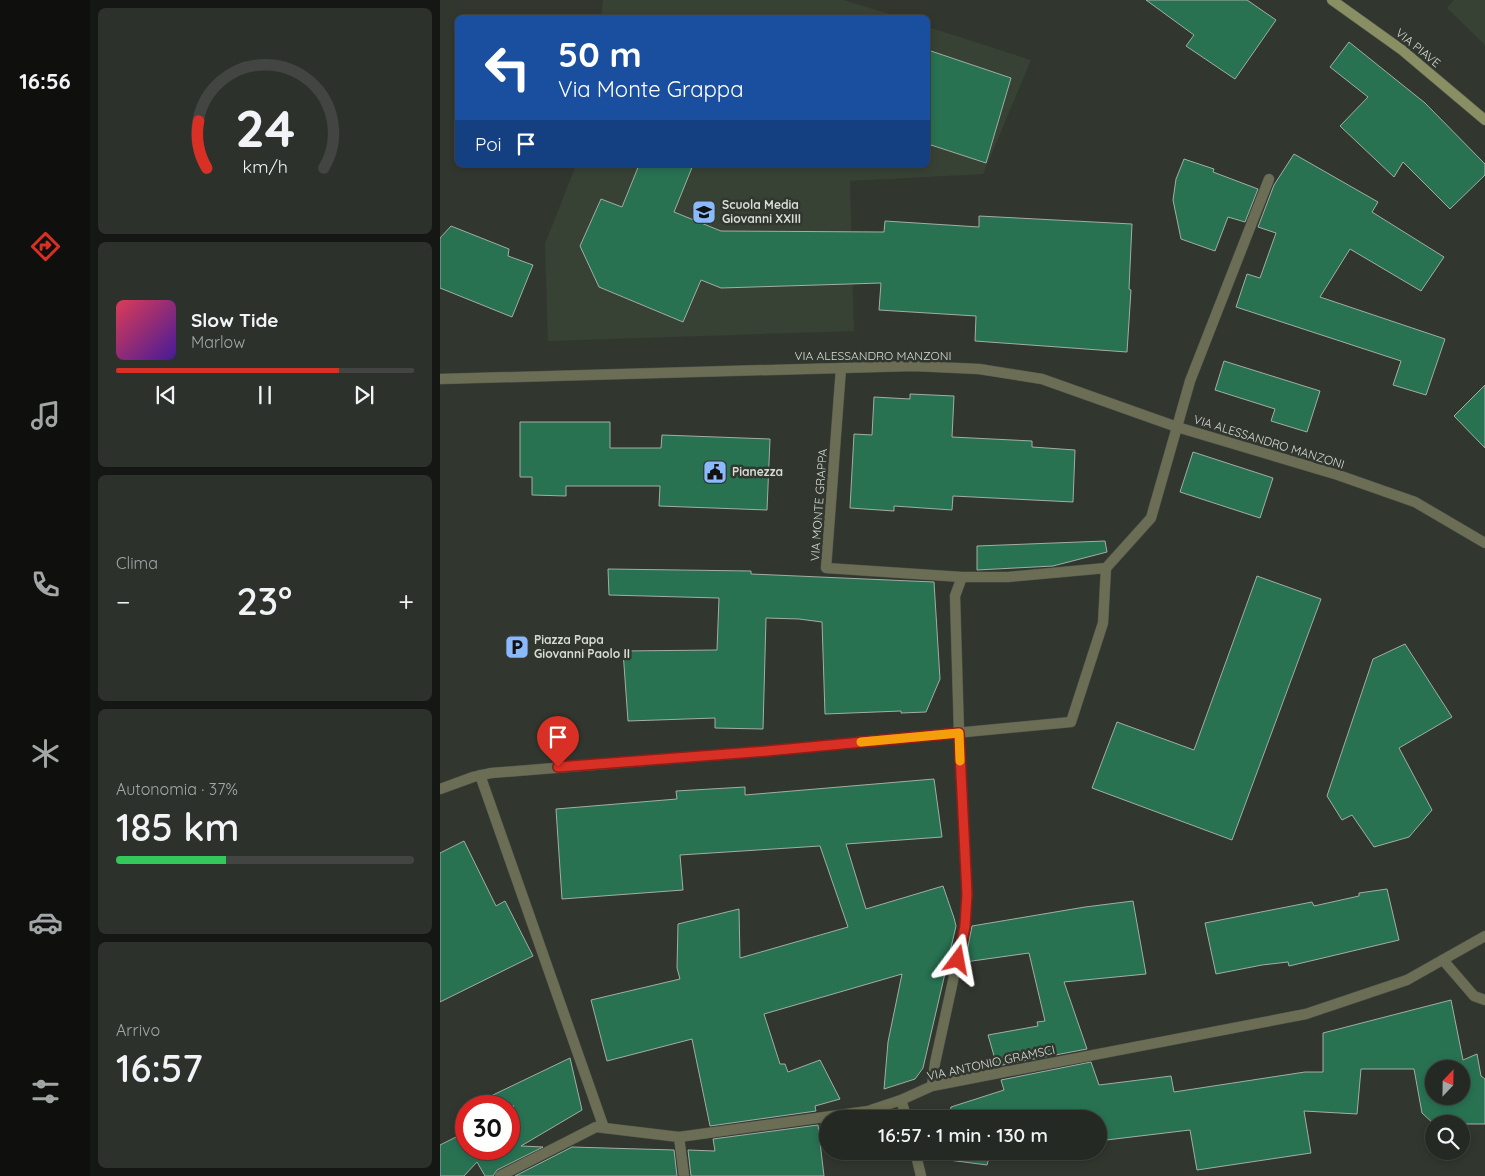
<!DOCTYPE html>
<html lang="it">
<meta charset="utf-8">
<style>
:root{--surface:#252923;--page:#2d312b;--text:#f1f3f6;--muted:#a3a6a6;--line:#424541;--accent:#d93025}
body{margin:0;font-family:Quicksand,sans-serif;background:var(--page);color:var(--text);height:100vh;display:flex;flex-direction:column;font-size:19px;white-space:nowrap}
*{box-sizing:border-box;margin:0}
p{font-size:16px;color:var(--muted)}
.icon{flex:none;width:28px;height:28px;fill:none;stroke:currentColor;stroke-width:2;stroke-linecap:round;stroke-linejoin:round}
.map{position:relative;flex:1;overflow:hidden}
.panel{display:flex;flex-direction:column;gap:8px;padding:8px;background:#141713;width:350px}
.panel>*{flex:none}
.banner{position:absolute;left:15px;top:15px;width:475px;height:152px;border-radius:8px;box-shadow:0 2px 8px #0003,0 0 0 1px var(--line);background:#1a4fa0;color:#fff;overflow:hidden}
.needle{width:32px;rotate:22deg}
.fabs{position:absolute;left:985px;top:1060px;display:grid;gap:10px}
.fabs a{display:grid;place-items:center;width:45px;height:45px;border-radius:50%;background:var(--surface);box-shadow:0 2px 8px #0003,0 0 0 1px var(--line);font-size:25px}
.speed{position:absolute;left:15px;top:1095px;display:flex;gap:10px;font-size:25px;font-weight:700;text-align:center}
.speed>*{display:grid;place-content:center;width:65px;height:65px;border-radius:50%;background:var(--surface);box-shadow:0 2px 8px #0003,0 0 0 1px var(--line);line-height:1}
.speed .limit{border:8px solid #d22;background:#fff;color:#111}
.pin{position:absolute;display:grid;place-items:center;width:42px;height:42px;color:#fff;margin:-51px -21px;border-radius:50% 50% 50% 0;rotate:-45deg;box-shadow:0 0 5px #0007}
.pin .icon{rotate:45deg}
.me{position:absolute;width:55px;margin:-28px;rotate:13deg;stroke-linejoin:round;filter:drop-shadow(0 0 4px #0008)}
.turn{display:flex;align-items:center;gap:18px;height:105px;padding:0 20px;font-size:22px}
.turn .icon{width:65px;height:65px;stroke-width:2.5}
.turn b{display:block;font-size:35px;line-height:42px}
.then{display:flex;align-items:center;height:48px;padding:0 20px;background:#0003;gap:10px;font-size:19px}
.big{font-size:38px;font-weight:600;line-height:1.1}
.panel .widget{flex:1;display:flex;flex-direction:column;justify-content:center;gap:8px;min-width:0;padding:0 18px;border-radius:8px;background:var(--page)}
.panel .dial{align-items:center;gap:0}
.dial svg{height:130px;overflow:visible;fill:none;stroke:var(--line);stroke-width:7;stroke-linecap:round;text-anchor:middle}
.dial text{fill:var(--text);stroke:none}
.song{display:flex;align-items:center;gap:15px}
.cover{width:60px;height:60px;border-radius:8px;background:linear-gradient(135deg,hsl(350 70% 55%),hsl(260 70% 35%))}
.played{height:5px;border-radius:2px;background:linear-gradient(90deg,var(--accent) 75%,var(--line) 75%)}
.keys{display:flex;justify-content:space-around;direction:ltr}
.heat{display:flex;justify-content:space-between;align-items:center;font-size:28px;direction:ltr}
.charge{height:8px;border-radius:4px;background:linear-gradient(90deg,#34c759 37%,var(--line) 0)}
.trip{position:absolute;left:379px;top:1110px;width:288px;height:50px;border-radius:25px;background:var(--surface);box-shadow:0 2px 8px #0003,0 0 0 1px var(--line);font-weight:600;line-height:50px;text-align:center}
main{display:flex;flex:1;min-height:0}
.menu{display:flex;flex-direction:column;width:90px;justify-content:space-around;align-items:center;background:#0f100e;color:var(--muted)}
.menu .icon{width:35px;height:35px}
.menu .selected{color:var(--accent)}
.menu b{font-size:22px;color:var(--text)}
.map>svg:first-child{display:block}
.built{fill:#374134}
.building{fill:#287252;stroke:#a2ada7;fill-rule:evenodd}
.lines{fill:none;stroke-linecap:round;stroke-linejoin:round}
.service-casing{stroke:#4f554d;stroke-width:11}
.minor-casing{stroke:#4f554d;stroke-width:11}
.secondary-casing{stroke:#4f554d;stroke-width:11}
.service{stroke:#6b6e54;stroke-width:10}
.minor{stroke:#6b6e54;stroke-width:10}
.secondary{stroke:#898e63;stroke-width:10}
.route-casing{stroke:#8d1f18;stroke-width:12}
.route{stroke:#d93025;stroke-width:9}
.slow{stroke:#f59e0b;stroke-width:9}
.labels{text-anchor:middle;stroke-width:5;stroke-linejoin:round;paint-order:stroke}
.street-label{font-size:12px;fill:#d8dbd6;stroke:#31372f}
.poi-label{font-size:12px;font-weight:bold;fill:#d8dbd6;stroke:#31372f;text-anchor:start}
</style>
<main>
<nav class="menu">
<b>16:56</b>
<svg class="icon selected" aria-label="directions" viewBox="0 0 24 24"><path d="M12 3l9 9-9 9-9-9zM9 14v-3h6M13 9l2 2-2 2"/></svg>
<svg class="icon" aria-label="music" viewBox="0 0 24 24"><path d="M9 18V5l10-2v13"/><circle cx="6" cy="18" r="3"/><circle cx="16" cy="16" r="3"/></svg>
<svg class="icon" aria-label="phone" viewBox="0 0 24 24"><path d="M5 4h4l2 5-3 2q2 4 5 5l2-3 5 2v4C11 20 4 13 5 4z"/></svg>
<svg class="icon" aria-label="climate" viewBox="0 0 24 24"><path d="M12 3v18M4 7l16 10M4 17L20 7"/></svg>
<svg class="icon" aria-label="car" viewBox="0 0 24 24"><path d="M5 17H2v-5l4-1 3-4h7l3 4 3 1v5h-3M9 17h6M6 11h13"/><circle cx="7" cy="17" r="2"/><circle cx="17" cy="17" r="2"/></svg>
<svg class="icon" aria-label="filters" viewBox="0 0 24 24"><path d="M4 7h16M4 17h16"/><circle cx="9" cy="7" r="2"/><circle cx="15" cy="17" r="2"/></svg>
</nav>
<section class="panel">
<div class="widget dial"><svg viewBox="0 0 100 80">
<path d="M14 69A42 42 0 1 1 86 69"/>
<path d="M14 69A42 42 0 0 1 9 40" stroke="#d93025"/>
<text x="50" y="56" font-size="32" font-weight="700">24</text>
<text x="50" y="72" font-size="11">km/h</text>
</svg></div>
<div class="widget">
<div class="song"><i class="cover"></i><div><b>Slow Tide</b><p>Marlow</p></div></div>
<div class="played"></div>
<div class="keys"><svg class="icon" aria-label="previous" viewBox="0 0 24 24"><path d="M18 5L8 12l10 7zM5 5v14"/></svg><svg class="icon" aria-label="pause" viewBox="0 0 24 24"><path d="M8 5v14M16 5v14"/></svg><svg class="icon" aria-label="next" viewBox="0 0 24 24"><path d="M6 5l10 7-10 7zM19 5v14"/></svg></div>
</div>
<div class="widget"><p>Clima</p>
<div class="heat"><a>−</a><b class="big">23°</b><a>+</a></div>
</div>
<div class="widget"><p>Autonomia · 37%</p><b class="big">185 km</b><div class="charge"></div></div>
<div class="widget"><p>Arrivo</p><b class="big">16:57</b></div>
</section>
<div class="map">
<svg width="1045" height="1176" viewBox="0 0 1045 1176">
<rect width="100%" height="100%" fill="#31372f"/>
<path class="built" d="M 163,0 L 404,0 L 459,17 L 161,17 Z
M 1014,0 L 1045,0 L 1045,45 L 1007,8 Z
M 488,27 L 591,60 L 543,174 L 410,181 L 414,331 L 108,341 L 105,244 L 136,165 L 488,165 Z"/>
<path class="building" d="M 706,0 L 807,0 L 836,20 L 795,79 L 746,46 L 754,35 Z
M 909,42 L 985,103 L 1045,164 L 1045,175 L 1010,209 L 963,162 L 954,177 L 900,126 L 928,97 L 890,67 Z
M 488,50 L 571,78 L 546,163 L 488,144 Z
M 854,154 L 938,202 L 932,212 L 1004,257 L 981,291 L 910,249 L 880,297 L 1005,339 L 986,395 L 953,385 L 961,361 L 796,307 L 807,274 L 820,278 L 836,233 L 818,227 L 834,185 Z
M 744,159 L 774,169 L 773,172 L 818,189 L 805,222 L 788,217 L 775,251 L 741,239 L 733,200 L 736,179 Z
M 199,165 L 253,165 L 234,212 L 281,231 L 444,232 L 445,221 L 539,227 L 539,216 L 692,224 L 689,289 L 691,290 L 687,352 L 535,341 L 536,316 L 439,310 L 441,283 L 281,288 L 261,280 L 243,322 L 159,287 L 140,246 L 161,199 L 182,207 Z
M 11,226 L 69,249 L 68,256 L 93,265 L 72,317 L 0,288 L 0,238 Z
M 784,361 L 880,391 L 867,432 L 831,421 L 835,409 L 775,390 Z
M 1045,385 L 1045,448 L 1014,416 Z
M 470,394 L 514,396 L 512,437 L 592,441 L 592,447 L 635,450 L 633,502 L 513,496 L 512,510 L 454,506 L 454,511 L 410,508 L 414,434 L 432,435 L 434,397 L 470,399 Z
M 80,422 L 170,422 L 170,448 L 221,448 L 222,435 L 330,439 L 327,510 L 219,506 L 220,486 L 126,486 L 126,496 L 92,495 L 92,477 L 80,477 Z
M 753,452 L 833,478 L 820,518 L 740,492 Z
M 665,541 L 667,552 L 613,566 L 537,570 L 537,546 Z
M 168,569 L 311,571 L 311,574 L 494,582 L 500,679 L 486,712 L 461,713 L 461,711 L 385,714 L 382,622 L 359,619 L 326,618 L 323,729 L 275,728 L 275,718 L 188,721 L 183,651 L 277,650 L 279,598 L 169,595 Z
M 817,576 L 881,599 L 792,840 L 652,788 L 677,722 L 754,750 Z
M 965,644 L 1012,717 L 959,748 L 992,810 L 969,837 L 934,847 L 912,815 L 902,820 L 887,796 L 933,659 Z
M 494,779 L 502,837 L 406,844 L 426,909 L 503,886 L 514,918 L 516,926 L 483,1068 L 475,1079 L 444,1089 L 448,1042 L 462,974 L 324,1014 L 340,1064 L 345,1064 L 348,1072 L 380,1060 L 400,1099 L 375,1106 L 376,1111 L 270,1126 L 252,1039 L 167,1061 L 151,1000 L 240,979 L 237,968 L 238,924 L 299,909 L 300,958 L 408,927 L 380,846 L 240,855 L 243,890 L 122,899 L 116,809 L 237,799 L 236,791 L 305,787 L 305,795 Z
M 24,841 L 56,906 L 65,901 L 93,956 L 0,1002 L 0,853 Z
M 947,889 L 959,940 L 849,966 L 848,962 L 822,965 L 776,974 L 765,923 L 872,902 L 874,906 L 919,896 L 919,893 Z
M 693,901 L 706,974 L 624,982 L 647,1049 L 557,1066 L 548,1035 L 598,1026 L 597,1022 L 605,1021 L 589,953 L 525,962 L 532,926 L 645,907 Z
M 1011,1000 L 1023,1060 L 1037,1054 L 1041,1076 L 1045,1079 L 1045,1124 L 994,1124 L 982,1113 L 974,1069 L 921,1069 L 917,1114 L 864,1111 L 871,1153 L 757,1170 L 750,1130 L 658,1141 L 658,1119 L 509,1119 L 511,1107 L 564,1090 L 561,1080 L 651,1062 L 659,1085 L 731,1076 L 734,1092 L 865,1072 L 883,1072 L 883,1033 ZM 994,1069 L 1021,1069 L 1021,1096 L 994,1096 Z
M 130,1058 L 142,1110 L 81,1146 L 103,1147 L 57,1170 L 53,1176 L 45,1176 L 37,1162 L 24,1176 L 0,1176 L 0,1145 L 26,1132 L 26,1149 L 69,1149 L 69,1109 L 74,1106 L 30,1106 Z
M 378,1125 L 384,1176 L 251,1176 L 248,1150 L 275,1151 L 273,1139 Z
M 132,1147 L 234,1150 L 237,1176 L 75,1176 Z
M 502,1151 L 551,1151 L 547,1165 L 501,1159 Z"/>
<g class="lines">
<g class="service-casing">
<path id="service" d="M 737,427 L 750,381 L 829,179
M 1003,960 L 1034,996 L 1045,1000"/>
</g>
<g class="minor-casing">
<path id="minor" d="M 401,368 L 386,568 L 522,577
M 0,379 L 473,366 L 539,369 L 602,379 L 737,427 L 898,475 L 975,502 L 1045,543
M 40,775 L 164,1128
M 0,789 L 33,777 L 51,773 L 327,751 L 631,722 L 663,623 L 666,568
M 492,1086 L 495,1063 L 525,926 L 527,894 L 519,733 L 515,596 L 522,577 L 568,577 L 666,568 L 711,518 L 737,427
M 461,1100 L 467,1119
M 239,1137 L 244,1176
M 475,1151 L 481,1176
M 60,1176 L 156,1127 L 239,1137 L 428,1111 L 461,1100 L 492,1086 L 866,1014 L 967,980 L 1045,936"/>
</g>
<g class="secondary-casing">
<path id="secondary" d="M 892,0 L 962,50 L 1045,120"/>
</g>
<use href="#service" class="service"/>
<use href="#minor" class="minor"/>
<use href="#secondary" class="secondary"/>
</g>
<g class="lines">
<g class="route-casing">
<path id="route" d="M 118,767 L 327,751 L 519,733 L 527,894 L 525,926 L 518,960"/>
</g>
<use href="#route" class="route"/>
<path class="slow" d="M 421,742 L 519,733 L 520,761"/>
</g>
<defs>
<g id="school-square" transform="scale(1.25)"><rect x="-9" y="-9" width="18" height="18" rx="4" fill="#8bbafc" stroke="#31372f"/><path d="M0-5L7-2L0 1L-7-2ZM-4 1L0 2.5L4 1V4Q0 6-4 4Z" fill="#111"/></g>
<g id="civic-square" transform="scale(1.25)"><rect x="-9" y="-9" width="18" height="18" rx="4" fill="#8bbafc" stroke="#31372f"/><path d="M-.6-6.5H3V-4.5H.6V-3L4-1V1h2V6H-6V1h2V-1L-.6-3ZM-1.2 2.5V6h2.4V2.5Z" fill="#111"/></g>
<g id="parking-square" transform="scale(1.25)"><rect x="-9" y="-9" width="18" height="18" rx="4" fill="#8bbafc" stroke="#31372f"/><path d="M-3.5-5.5H1a3.5 3.5 0 0 1 0 7H-1V5.5H-3.5ZM-1-3.4V-.6H.8a1.4 1.4 0 0 0 0-2.8Z" fill="#111"/></g>
</defs>
<g fill-rule="evenodd">
<use href="#school-square" x="264" y="212"/>
<use href="#civic-square" x="275" y="472"/>
<use href="#parking-square" x="77" y="647"/>
</g>
<g class="labels">
<g class="street-label">
<text transform="translate(978 48) rotate(39)" y="4">VIA PIAVE</text>
<text x="433" y="360">VIA ALESSANDRO MANZONI</text>
<text transform="translate(829 442) rotate(17)" y="4">VIA ALESSANDRO MANZONI</text>
<text transform="translate(379 505) rotate(-86)" y="4">VIA MONTE GRAPPA</text>
<text transform="translate(551 1063) rotate(-12)" y="4">VIA ANTONIO GRAMSCI</text>
</g>
<g class="poi-label">
<text x="282" y="209">Scuola Media<tspan x="282" dy="14">Giovanni XXIII</tspan></text>
<text x="292" y="476">Pianezza</text>
<text x="94" y="644">Piazza Papa<tspan x="94" dy="14">Giovanni Paolo II</tspan></text>
</g>
</g>
</svg>
<div class="fabs">
<a><svg class="needle" viewBox="-14 -14 28 28"><path d="M0-13l5 13h-10z" fill="#e53935"/><path d="M0 13l5-13h-10z" fill="#a3a6a6"/></svg></a>
<a><svg class="icon" aria-label="search" viewBox="0 0 24 24"><circle cx="10" cy="10" r="6"/><path d="M15 15l6 6"/></svg></a>
</div>
<div class="speed"><div class="limit">30</div></div>
<div class="pin" style="left:118px;top:767px;background:#d93025"><svg class="icon" aria-label="arrive" viewBox="0 0 24 24"><path d="M6 21V4h12l-3 4 3 4H6"/></svg></div>
<svg class="me" style="left:518px;top:960px" viewBox="-20 -20 40 40"><path d="M0-17L14 15 0 8-14 15z" fill="#d93025" stroke="#fff" stroke-width="4"/></svg>
<div class="trip">16:57 · 1 min · 130 m</div>
<div class="banner">
<div class="turn"><svg class="icon" aria-label="left" viewBox="0 0 24 24"><path d="M17 20v-9H6M10 6l-5 5 5 5"/></svg><div><b>50 m</b>Via Monte Grappa</div></div>
<div class="then">Poi<svg class="icon" aria-label="arrive" viewBox="0 0 24 24"><path d="M6 21V4h12l-3 4 3 4H6"/></svg></div>
</div>
</div>
</main>
